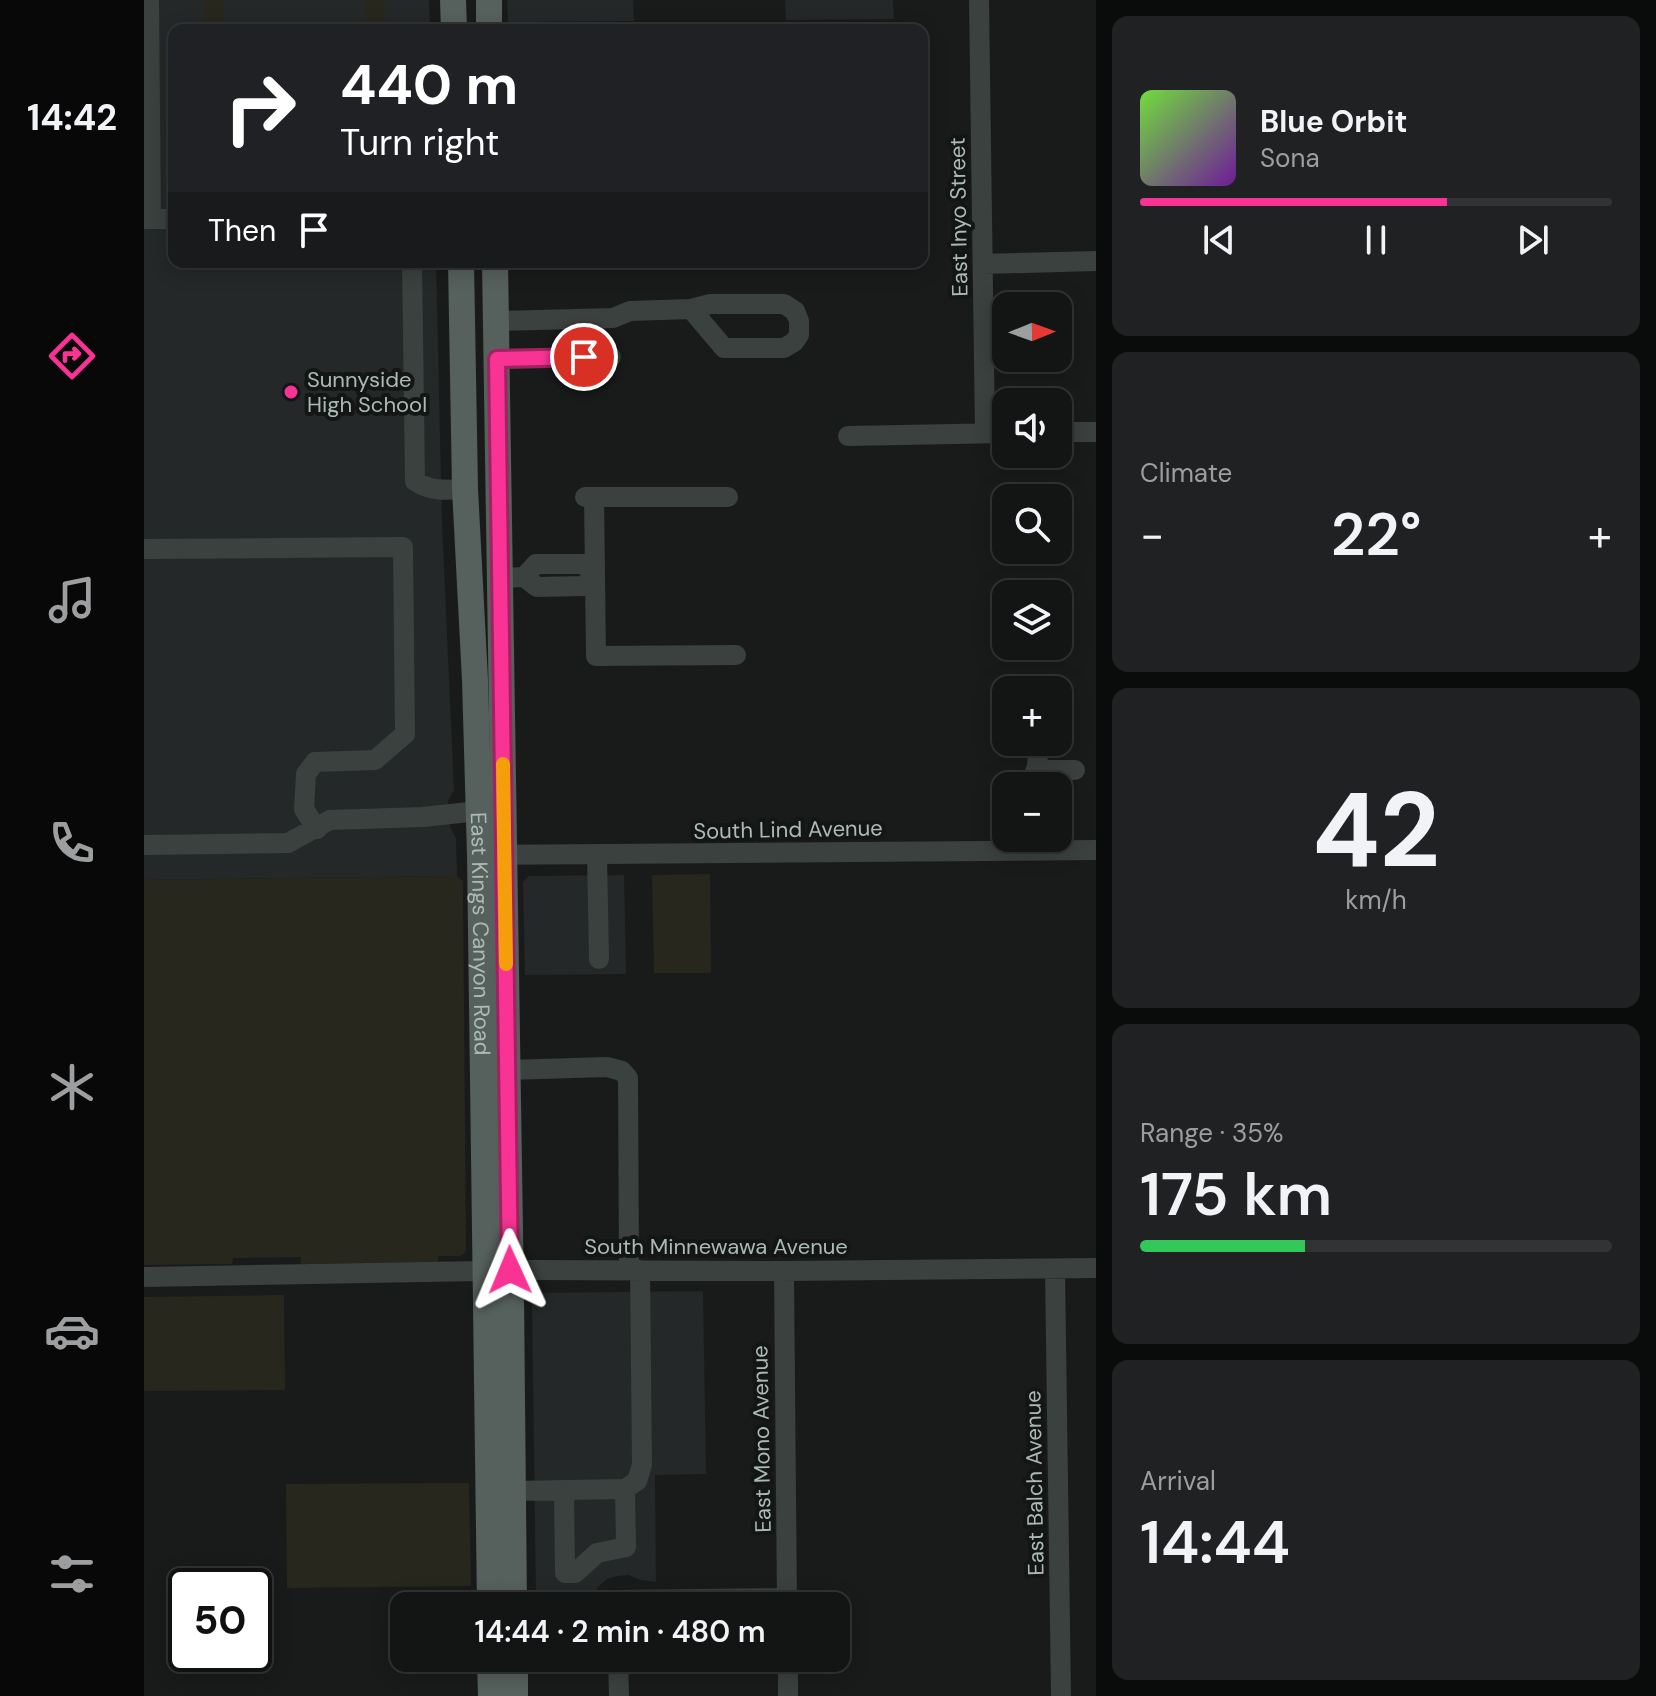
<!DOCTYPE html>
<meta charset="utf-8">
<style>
:root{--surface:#131414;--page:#202122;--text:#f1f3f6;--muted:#9d9ea0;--line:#323334;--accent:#f93393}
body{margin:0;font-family:"DM Sans",sans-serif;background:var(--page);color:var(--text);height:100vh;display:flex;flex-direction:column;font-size:30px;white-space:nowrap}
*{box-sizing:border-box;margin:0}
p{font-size:26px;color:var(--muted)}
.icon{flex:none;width:44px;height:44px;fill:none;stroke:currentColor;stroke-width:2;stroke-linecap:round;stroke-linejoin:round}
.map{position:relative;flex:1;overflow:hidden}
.panel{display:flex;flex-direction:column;gap:16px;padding:16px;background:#0a0b0b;width:560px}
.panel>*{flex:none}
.guide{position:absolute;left:24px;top:24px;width:760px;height:244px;border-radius:16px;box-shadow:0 4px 20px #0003,0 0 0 2px var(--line);background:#202124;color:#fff;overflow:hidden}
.needle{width:52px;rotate:89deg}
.tools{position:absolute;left:848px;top:292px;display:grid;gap:16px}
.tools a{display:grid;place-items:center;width:80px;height:80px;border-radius:16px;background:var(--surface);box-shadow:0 4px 20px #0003,0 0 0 2px var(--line);font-size:40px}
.speed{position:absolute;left:24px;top:1568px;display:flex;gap:16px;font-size:40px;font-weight:700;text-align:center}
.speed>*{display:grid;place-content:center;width:104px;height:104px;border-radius:50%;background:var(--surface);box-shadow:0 4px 20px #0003,0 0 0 2px var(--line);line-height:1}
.speed .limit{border:4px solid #111;border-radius:12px;background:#fff;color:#111}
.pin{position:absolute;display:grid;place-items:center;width:68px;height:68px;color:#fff;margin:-34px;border:4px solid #fff;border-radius:50%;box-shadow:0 2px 8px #0007}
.me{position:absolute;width:88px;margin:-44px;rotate:359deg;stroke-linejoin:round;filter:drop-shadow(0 0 6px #0008)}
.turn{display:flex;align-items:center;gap:28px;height:168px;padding:0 40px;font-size:36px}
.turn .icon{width:104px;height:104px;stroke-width:2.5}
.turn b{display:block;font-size:56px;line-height:68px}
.then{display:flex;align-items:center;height:76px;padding:0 40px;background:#0003;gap:16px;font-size:30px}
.big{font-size:60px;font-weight:600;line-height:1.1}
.panel .widget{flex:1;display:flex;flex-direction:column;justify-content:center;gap:12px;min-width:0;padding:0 28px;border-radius:16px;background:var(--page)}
.panel .dial{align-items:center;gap:0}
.dial b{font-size:104px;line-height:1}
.song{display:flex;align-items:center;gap:24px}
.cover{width:96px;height:96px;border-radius:12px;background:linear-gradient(135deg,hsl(100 70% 55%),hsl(280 70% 35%))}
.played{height:8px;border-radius:4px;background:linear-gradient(90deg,var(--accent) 65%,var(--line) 65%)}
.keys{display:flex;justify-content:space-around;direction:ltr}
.heat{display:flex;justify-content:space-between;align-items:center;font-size:44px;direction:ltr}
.charge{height:12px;border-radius:6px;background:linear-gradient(90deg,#34c759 35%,var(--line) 0)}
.trip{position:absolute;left:246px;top:1592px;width:460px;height:80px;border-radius:16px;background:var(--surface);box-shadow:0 4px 20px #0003,0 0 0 2px var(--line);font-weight:600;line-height:80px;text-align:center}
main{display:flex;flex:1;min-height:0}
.dock{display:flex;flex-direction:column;width:144px;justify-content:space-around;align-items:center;background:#080808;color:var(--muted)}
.dock .icon{width:56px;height:56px}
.dock .on{color:var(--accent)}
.dock b{font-size:36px;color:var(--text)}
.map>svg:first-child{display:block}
.built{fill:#252828}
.green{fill:#27271e}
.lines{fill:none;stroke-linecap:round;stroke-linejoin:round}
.minor{stroke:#3a413e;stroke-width:20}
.major{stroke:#56605c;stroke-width:26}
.route-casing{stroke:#a22160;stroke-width:20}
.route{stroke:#f93393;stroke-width:14}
.slow{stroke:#f59e0b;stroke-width:14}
.poi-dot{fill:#f93393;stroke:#141616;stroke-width:3}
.labels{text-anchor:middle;stroke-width:8;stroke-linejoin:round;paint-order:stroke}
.street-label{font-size:22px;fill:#abbbb4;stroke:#141616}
.poi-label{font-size:22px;fill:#abbbb4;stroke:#141616;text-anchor:start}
</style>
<main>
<nav class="dock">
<b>14:42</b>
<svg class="icon on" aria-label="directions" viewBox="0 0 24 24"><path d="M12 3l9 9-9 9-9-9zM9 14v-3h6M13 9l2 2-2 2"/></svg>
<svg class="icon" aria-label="music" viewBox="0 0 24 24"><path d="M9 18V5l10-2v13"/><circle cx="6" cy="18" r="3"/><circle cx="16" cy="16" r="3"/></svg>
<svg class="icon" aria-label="phone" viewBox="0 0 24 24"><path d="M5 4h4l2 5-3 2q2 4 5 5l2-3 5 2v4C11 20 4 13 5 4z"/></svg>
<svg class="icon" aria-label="climate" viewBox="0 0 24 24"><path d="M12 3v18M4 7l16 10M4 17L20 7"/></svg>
<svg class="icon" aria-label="car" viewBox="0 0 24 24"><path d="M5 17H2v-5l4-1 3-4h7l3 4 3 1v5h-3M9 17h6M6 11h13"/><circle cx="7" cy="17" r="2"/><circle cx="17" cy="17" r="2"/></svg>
<svg class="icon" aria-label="filters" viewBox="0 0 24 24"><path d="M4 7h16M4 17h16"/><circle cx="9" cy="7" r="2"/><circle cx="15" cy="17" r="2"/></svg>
</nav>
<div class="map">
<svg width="952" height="1696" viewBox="0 0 952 1696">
<rect width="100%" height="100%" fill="#191b1b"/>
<path class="built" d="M 0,0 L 285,0 L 286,30 L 30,30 L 30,262 L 292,262 L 298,523 L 310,790 L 304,801 L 306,827 L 312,838 L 313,876 L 0,880 Z
M 363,0 L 489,0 L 490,21 L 364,22 Z
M 641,0 L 749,0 L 750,19 L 642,20 Z
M 480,875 L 482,974 L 381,975 L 379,882 L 385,876 Z
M 559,1291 L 562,1474 L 511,1475 L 512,1582 L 496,1580 L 485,1575 L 473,1576 L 463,1579 L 453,1588 L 449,1598 L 392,1599 L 388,1300 L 395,1293 Z"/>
<path class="green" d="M 60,0 L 80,0 L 80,30 L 60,30 Z
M 221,0 L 241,0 L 241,30 L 221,30 Z
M 566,874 L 567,973 L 510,973 L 508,875 Z
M 313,876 L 319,881 L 322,1250 L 320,1254 L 316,1256 L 294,1256 L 294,1262 L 157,1264 L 157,1257 L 89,1258 L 88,1264 L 0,1265 L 0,880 Z
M 140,1295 L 141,1390 L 0,1391 L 0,1297 Z
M 325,1483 L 327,1586 L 143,1588 L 142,1484 Z"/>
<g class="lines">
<path class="minor" d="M 5,0 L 7,219
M 835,0 L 841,433
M 0,219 L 30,219
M 268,262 L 271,481 C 287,492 302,490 321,489
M 839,264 L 952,261
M 352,321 L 469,318 L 486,311 L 547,309 L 566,304 L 640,304 L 651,311 L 655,321 L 655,335 L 650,342 L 640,348 L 580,348 L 547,309
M 353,359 L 467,357
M 914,432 L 952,432
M 704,436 L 862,433
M 441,497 L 584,497
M 450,497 L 452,656 L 592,655
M 0,549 L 259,547 L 261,734 L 231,760 L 171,762 L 162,774 L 160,809 L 173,829
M 355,578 L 380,577 L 393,587 L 440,586 L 450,576 L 440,564 L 392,564 L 380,577
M 892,770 L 931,770
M 885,786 L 893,767 L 895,742
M 0,845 L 144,843 L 186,820 L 279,817 L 334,811
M 348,855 L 952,850
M 453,855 L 455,959
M 363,1070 L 463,1067 L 478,1071 L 484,1078 L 485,1269
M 911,1269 L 917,1696
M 640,1271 L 643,1606
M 0,1277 L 390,1270 L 640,1271 L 952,1268
M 420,1490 L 421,1573 L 431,1573 L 453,1553 L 482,1547 L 481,1489
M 368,1491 L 481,1489 L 493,1481 L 498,1465 L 496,1270
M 474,1606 L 474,1600 L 643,1598
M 474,1658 L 475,1696
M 644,1658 L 644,1696"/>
<g class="major">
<path d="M 309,0 L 310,30"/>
<path d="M 345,0 L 345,30"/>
<path id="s1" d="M 317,262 L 321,489 L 331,680 L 336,855 L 346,1606"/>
<path d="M 351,262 L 367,1295 L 370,1606"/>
<path d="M 346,1658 L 347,1696"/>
<path d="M 371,1658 L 371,1696"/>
</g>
</g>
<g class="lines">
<g class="route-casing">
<path id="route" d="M 366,1270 L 353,359 L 440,357"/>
</g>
<use href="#route" class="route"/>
<path class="slow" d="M 359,764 L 362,964"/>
</g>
<circle class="poi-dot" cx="147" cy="392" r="8"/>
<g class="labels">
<g class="street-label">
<text transform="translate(814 217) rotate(-91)" y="8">East Inyo Street</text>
<text transform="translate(644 829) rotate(-1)" y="8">South Lind Avenue</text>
<text dy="8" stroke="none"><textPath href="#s1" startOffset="672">East Kings Canyon Road</textPath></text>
<text x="572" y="1254">South Minnewawa Avenue</text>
<text transform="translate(617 1439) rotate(-91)" y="8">East Mono Avenue</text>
<text transform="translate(890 1483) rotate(-91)" y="8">East Balch Avenue</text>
</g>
<g class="poi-label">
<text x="163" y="387">Sunnyside<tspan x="163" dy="25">High School</tspan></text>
</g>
</g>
</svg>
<div class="tools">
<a><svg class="needle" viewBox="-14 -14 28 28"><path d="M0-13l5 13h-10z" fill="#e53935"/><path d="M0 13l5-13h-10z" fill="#9d9ea0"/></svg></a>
<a><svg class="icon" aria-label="sound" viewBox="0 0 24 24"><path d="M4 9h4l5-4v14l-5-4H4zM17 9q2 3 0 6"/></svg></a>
<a><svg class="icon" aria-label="search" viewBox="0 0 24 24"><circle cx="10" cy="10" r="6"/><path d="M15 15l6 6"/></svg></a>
<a><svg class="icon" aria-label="layers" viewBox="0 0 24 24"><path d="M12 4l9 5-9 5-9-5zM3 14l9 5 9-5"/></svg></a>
<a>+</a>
<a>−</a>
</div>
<div class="speed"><div class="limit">50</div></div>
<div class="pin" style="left:440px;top:357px;background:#d93025"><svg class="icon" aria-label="arrive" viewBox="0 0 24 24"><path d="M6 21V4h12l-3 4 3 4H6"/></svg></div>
<svg class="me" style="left:366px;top:1270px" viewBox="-20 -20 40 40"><path d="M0-17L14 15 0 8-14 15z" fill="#f93393" stroke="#fff" stroke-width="4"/></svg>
<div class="trip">14:44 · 2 min · 480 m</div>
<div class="guide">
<div class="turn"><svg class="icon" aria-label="right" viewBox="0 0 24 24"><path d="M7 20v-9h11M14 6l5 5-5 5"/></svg><div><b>440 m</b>Turn right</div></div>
<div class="then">Then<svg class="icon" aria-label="arrive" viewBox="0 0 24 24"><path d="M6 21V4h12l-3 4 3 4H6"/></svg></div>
</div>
</div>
<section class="panel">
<div class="widget">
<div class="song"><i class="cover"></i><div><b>Blue Orbit</b><p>Sona</p></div></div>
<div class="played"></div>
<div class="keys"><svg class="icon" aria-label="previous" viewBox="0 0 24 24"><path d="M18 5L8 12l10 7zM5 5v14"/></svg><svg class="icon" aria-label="pause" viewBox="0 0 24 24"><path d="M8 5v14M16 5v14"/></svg><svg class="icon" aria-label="next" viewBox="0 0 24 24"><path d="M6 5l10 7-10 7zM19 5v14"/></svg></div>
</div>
<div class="widget"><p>Climate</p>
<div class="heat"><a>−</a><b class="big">22°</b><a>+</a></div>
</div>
<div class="widget dial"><b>42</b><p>km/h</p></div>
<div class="widget"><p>Range · 35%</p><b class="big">175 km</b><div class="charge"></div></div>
<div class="widget"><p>Arrival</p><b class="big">14:44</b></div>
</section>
</main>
